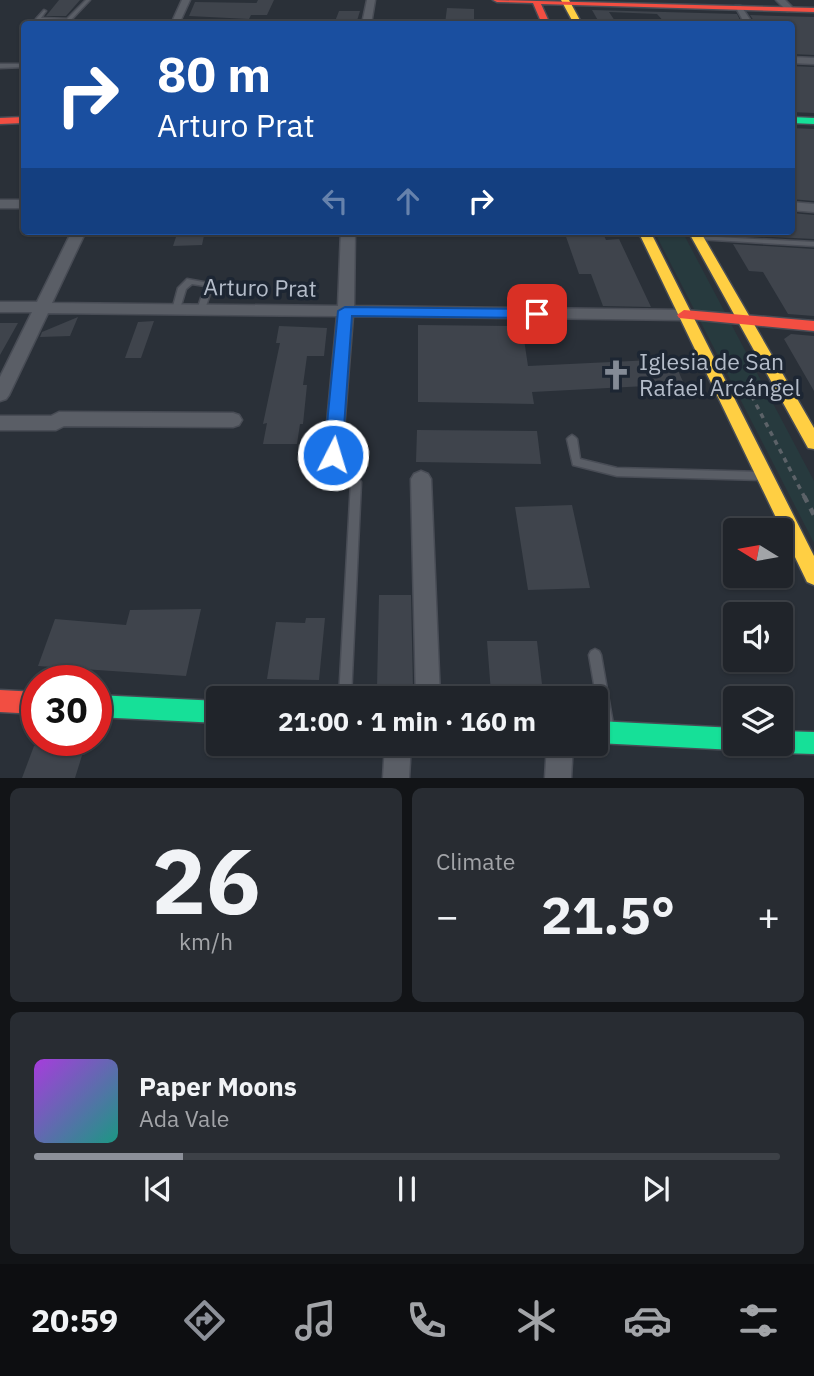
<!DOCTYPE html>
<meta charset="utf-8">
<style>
:root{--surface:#20242a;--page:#282c32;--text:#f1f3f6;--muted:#a2a4a8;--line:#3d4147;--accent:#8c9099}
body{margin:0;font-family:"IBM Plex Sans",sans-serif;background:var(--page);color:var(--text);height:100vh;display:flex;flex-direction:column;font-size:26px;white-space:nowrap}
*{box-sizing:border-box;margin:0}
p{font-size:23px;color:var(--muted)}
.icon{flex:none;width:38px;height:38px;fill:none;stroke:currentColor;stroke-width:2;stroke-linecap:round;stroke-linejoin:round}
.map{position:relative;height:778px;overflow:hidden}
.details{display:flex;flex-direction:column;gap:10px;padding:10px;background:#121417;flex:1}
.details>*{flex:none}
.banner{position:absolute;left:21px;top:21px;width:774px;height:214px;border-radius:7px;box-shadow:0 2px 5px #0004,0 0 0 2px var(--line);background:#1a4fa0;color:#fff;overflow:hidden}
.needle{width:46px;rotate:281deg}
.fabs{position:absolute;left:723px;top:518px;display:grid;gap:14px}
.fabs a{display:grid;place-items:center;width:70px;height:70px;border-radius:7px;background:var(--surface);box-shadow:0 2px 5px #0004,0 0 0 2px var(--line);font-size:35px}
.speed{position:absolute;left:21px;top:665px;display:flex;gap:14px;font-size:35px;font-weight:700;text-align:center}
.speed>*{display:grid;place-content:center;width:91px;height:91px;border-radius:50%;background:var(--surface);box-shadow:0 2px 5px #0004,0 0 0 2px var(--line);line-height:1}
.speed .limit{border:10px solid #d22;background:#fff;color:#111}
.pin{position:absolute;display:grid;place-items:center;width:60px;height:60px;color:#fff;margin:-30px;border-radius:14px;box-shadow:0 4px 10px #0006}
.me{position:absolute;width:77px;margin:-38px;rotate:5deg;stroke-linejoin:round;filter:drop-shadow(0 0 5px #0008)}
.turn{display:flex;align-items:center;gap:24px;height:147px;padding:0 21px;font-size:32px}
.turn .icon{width:91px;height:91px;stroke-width:2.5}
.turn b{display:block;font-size:49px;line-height:60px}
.lanes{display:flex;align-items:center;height:66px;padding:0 21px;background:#0003;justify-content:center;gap:35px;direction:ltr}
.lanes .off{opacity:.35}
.big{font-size:52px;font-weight:800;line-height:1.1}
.details .tile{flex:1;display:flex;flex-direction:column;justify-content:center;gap:10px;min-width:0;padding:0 24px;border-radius:10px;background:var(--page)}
.details .dial{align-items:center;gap:0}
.dial b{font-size:91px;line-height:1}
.song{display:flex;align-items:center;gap:21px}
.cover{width:84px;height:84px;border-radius:10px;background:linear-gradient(135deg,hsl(280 70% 55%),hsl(170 70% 35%))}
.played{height:7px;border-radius:4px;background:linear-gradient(90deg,var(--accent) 20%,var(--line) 20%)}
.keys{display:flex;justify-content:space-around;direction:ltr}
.heat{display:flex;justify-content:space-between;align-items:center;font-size:38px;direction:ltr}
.details .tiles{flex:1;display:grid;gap:10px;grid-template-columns:1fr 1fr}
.tile:last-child{grid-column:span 2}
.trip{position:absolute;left:206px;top:686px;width:402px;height:70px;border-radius:7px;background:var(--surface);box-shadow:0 2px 5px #0004,0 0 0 2px var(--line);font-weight:800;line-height:70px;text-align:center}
.dock{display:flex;height:112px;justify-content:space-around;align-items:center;background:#0d0e11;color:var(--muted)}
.dock .icon{width:49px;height:49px}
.dock .selected{color:var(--accent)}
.dock b{font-size:32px;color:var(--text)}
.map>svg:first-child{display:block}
.green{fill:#273a3e}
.building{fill:#3f444c}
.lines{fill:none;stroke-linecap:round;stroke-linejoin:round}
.lane-casing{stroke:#484c55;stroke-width:3}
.street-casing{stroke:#484c55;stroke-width:3}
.fast-casing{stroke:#484c55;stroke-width:3}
.slow-casing{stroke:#484c55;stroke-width:3}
.jam-casing{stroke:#484c55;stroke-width:3}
.path-far1{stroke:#5c6268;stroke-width:3.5;stroke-dasharray:5 5;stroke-linecap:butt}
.path{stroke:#5c6268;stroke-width:4.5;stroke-dasharray:7 7;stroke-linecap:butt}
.lane{fill:#5a5e66;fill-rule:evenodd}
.street{fill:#5a5e66;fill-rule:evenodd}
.fast{fill:#16e098;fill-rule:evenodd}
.slow{fill:#ffcf43;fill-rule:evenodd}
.jam{fill:#f24e42;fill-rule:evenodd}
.route{fill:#1a73e8;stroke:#114b97;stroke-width:2}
.labels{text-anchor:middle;stroke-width:7;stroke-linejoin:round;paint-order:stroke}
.street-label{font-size:23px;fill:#b4bcc9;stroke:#1d2633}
.poi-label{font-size:23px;fill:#b4bcc9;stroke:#1d2633;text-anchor:start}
</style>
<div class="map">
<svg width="814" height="778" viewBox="0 0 814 778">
<rect width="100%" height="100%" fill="#2a3038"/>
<path class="green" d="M 654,231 L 682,231 L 814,481 L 814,543 Z"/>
<path class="building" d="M 59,0 L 80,0 L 66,16 L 46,16 Z
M 258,0 L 274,0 L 267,15 L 251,15 L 249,19 L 189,16 L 195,2 L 257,3 L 254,8 Z
M 447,8 L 474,9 L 474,24 L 445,24 Z
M 592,10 L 737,14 L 742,24 L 666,24 L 657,14 L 609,12 L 617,24 L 600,24 Z
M 339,11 L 360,11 L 356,24 L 334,24 Z
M 750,15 L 814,17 L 814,55 L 791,54 L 791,24 L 756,24 Z
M 791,66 L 814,67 L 814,113 L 791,112 Z
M 791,128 L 814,129 L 814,201 L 791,199 Z
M 791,213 L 814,215 L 814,239 L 727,235 L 725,231 L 791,231 Z
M 178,231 L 205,231 L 202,245 L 173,246 Z
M 564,231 L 602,231 L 606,240 L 619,239 L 651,307 L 603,306 L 591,274 L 579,274 Z
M 733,244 L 814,249 L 814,316 L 788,314 L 763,272 L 749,271 Z
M 78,317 L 70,336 L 40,337 L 42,332 Z
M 154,321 L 141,358 L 125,358 L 138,322 Z
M 0,323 L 18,323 L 0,355 Z
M 418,325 L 522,326 L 528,366 L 673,359 L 684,384 L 532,392 L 534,404 L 418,402 Z
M 279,326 L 327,328 L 324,356 L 307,356 L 303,385 L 307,385 L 303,424 L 300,424 L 297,444 L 263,444 L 267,423 L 263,424 L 280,343 L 276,343 Z
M 791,334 L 814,336 L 814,391 L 784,339 Z
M 417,430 L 537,431 L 541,464 L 416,462 Z
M 572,505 L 590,588 L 528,590 L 515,507 Z
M 379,595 L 411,595 L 413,688 L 377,688 Z
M 201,609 L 186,676 L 38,666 L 55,619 L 126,625 L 130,610 Z
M 306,618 L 325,618 L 319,680 L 267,679 L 276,622 L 305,623 Z
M 487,641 L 537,641 L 543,693 L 491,693 Z
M 34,746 L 84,749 L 75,778 L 22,778 Z"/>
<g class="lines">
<g class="lane-casing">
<path id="lane" d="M 86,0 L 90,0 L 70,21 L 38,20 L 36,19 L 44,10 L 46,11 L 41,18 L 67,19 Z
M 0,64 L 24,64 L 24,67 L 0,68 Z
M 699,236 L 814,242 L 814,246 L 697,239 L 695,238 Z
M 187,279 L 209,283 L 213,285 L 204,312 L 198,312 L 197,310 L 205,286 L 192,284 L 186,289 L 179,312 L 173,312 L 172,310 L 178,288 Z
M 572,435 L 575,437 L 577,439 L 580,459 L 617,468 L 762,472 L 765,473 L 767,476 L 765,479 L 762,480 L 617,476 L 573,465 L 567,439 L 569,437 Z
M 356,478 L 359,479 L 361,482 L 351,698 L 339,698 L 351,482 L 353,479 Z
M 595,649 L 599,651 L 601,655 L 613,724 L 611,728 L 607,730 L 603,728 L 601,724 L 589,655 L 591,651 Z"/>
</g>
<g class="street-casing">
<path id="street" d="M 182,0 L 190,0 L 179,24 L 171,24 Z
M 367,0 L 375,0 L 371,24 L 362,24 Z
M 776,0 L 785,0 L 794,9 L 787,11 Z
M 735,6 L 741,6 L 753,24 L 745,24 Z
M 791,57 L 814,58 L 814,64 L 791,63 Z
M 0,200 L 24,200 L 24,208 L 0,208 Z
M 791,202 L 814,204 L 814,212 L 791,210 Z
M 72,231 L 86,231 L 52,303 L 338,306 L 341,231 L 355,231 L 354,306 L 684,310 L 692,315 L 684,320 L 353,316 L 342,455 L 340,460 L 333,462 L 326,460 L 324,455 L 337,316 L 48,313 L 9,395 L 6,399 L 0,401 L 0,377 L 32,312 L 0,312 L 0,302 L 37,302 Z
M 59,412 L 233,413 L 239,415 L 242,420 L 239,425 L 233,427 L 64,426 L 56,430 L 0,430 L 0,416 L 51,416 Z
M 421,471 L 428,474 L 431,479 L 440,698 L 416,698 L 411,479 L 414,474 Z
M 385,744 L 411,744 L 409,778 L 383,778 Z
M 547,744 L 573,744 L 571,778 L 545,778 Z"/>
</g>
<g class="fast-casing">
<path id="fast" d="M 791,117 L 814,118 L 814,124 L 791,123 Z
M 96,695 L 219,701 L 219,723 L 96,717 Z
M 597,721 L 735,728 L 735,744 L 744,744 L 735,750 L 597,743 Z
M 780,731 L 814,732 L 814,754 L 780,753 L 772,750 L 769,744 L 780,744 Z"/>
</g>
<g class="slow-casing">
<path id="slow" d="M 561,0 L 569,0 L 582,24 L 574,24 Z
M 638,231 L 650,231 L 814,556 L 814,585 L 807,582 Z
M 688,231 L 700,231 L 814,428 L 814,449 L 808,448 Z"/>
</g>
<g class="jam-casing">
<path id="jam" d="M 493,0 L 814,8 L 814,12 L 541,4 L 550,24 L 542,24 L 533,3 L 497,2 Z
M 24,117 L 24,123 L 0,124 L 0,118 Z
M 684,310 L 814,321 L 814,331 L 679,318 L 677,315 Z
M 0,690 L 37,692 L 37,714 L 0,712 Z"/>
</g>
<path class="path-far1" d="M 747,387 L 805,498"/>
<path class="path" d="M 804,496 L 814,515"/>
<use href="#lane" class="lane"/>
<use href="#street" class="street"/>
<use href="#fast" class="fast"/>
<use href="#slow" class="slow"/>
<use href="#jam" class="jam"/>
</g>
<path class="route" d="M 345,307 L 537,309 L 545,314 L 537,318 L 352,316 L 342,455 L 339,460 L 327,460 L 324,455 L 338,311 Z"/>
<defs>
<g id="church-bare" transform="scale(2.415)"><path d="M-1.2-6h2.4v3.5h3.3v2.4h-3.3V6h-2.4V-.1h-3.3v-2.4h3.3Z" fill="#848b96" stroke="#1d2633" stroke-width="2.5" paint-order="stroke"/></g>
</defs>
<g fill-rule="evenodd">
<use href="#church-bare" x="616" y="375"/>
</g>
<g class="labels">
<g class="street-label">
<text transform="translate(260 288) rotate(1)" y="8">Arturo Prat</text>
</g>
<g class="poi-label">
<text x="639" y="370">Iglesia de San<tspan x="639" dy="26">Rafael Arcángel</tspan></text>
</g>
</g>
</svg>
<div class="fabs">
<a><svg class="needle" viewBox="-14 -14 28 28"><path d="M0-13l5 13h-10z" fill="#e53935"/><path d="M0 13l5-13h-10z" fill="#a2a4a8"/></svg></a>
<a><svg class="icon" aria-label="sound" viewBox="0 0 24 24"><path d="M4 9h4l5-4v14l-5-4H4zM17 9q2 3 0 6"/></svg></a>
<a><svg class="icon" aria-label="layers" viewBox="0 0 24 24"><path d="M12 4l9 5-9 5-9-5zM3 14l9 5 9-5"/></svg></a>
</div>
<div class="speed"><div class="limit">30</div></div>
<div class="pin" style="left:537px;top:314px;background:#d93025"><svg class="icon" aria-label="arrive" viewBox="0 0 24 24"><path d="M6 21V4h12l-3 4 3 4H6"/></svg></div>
<svg class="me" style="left:333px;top:455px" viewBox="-20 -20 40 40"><circle r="17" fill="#1a73e8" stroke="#fff" stroke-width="3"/><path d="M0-11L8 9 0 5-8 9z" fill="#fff"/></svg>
<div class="trip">21:00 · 1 min · 160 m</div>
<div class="banner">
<div class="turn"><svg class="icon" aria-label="right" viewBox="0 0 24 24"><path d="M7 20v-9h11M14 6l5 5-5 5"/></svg><div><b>80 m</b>Arturo Prat</div></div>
<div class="lanes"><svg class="icon off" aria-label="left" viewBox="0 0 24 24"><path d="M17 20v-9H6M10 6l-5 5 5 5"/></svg><svg class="icon off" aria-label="ahead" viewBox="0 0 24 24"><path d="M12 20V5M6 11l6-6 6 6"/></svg><svg class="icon" aria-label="right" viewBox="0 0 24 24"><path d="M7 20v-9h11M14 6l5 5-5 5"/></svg></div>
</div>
</div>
<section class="details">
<div class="tiles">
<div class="tile dial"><b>26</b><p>km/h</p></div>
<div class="tile"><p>Climate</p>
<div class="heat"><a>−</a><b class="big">21.5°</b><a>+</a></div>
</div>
<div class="tile">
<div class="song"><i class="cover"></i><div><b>Paper Moons</b><p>Ada Vale</p></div></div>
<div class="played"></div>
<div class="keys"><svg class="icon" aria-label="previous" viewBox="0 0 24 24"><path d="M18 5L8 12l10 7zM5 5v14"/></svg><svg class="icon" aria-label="pause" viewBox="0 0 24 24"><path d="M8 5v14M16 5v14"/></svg><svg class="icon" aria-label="next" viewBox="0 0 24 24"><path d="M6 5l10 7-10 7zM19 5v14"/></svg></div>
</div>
</div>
</section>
<nav class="dock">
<b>20:59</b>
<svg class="icon selected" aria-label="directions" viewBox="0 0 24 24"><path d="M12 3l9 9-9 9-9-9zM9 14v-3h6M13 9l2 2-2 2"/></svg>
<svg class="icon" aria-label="music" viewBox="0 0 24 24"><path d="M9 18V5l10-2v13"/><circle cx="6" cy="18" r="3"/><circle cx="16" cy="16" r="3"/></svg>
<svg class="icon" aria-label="phone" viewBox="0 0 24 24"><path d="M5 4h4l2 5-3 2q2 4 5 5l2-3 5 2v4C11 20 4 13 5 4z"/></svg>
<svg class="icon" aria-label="climate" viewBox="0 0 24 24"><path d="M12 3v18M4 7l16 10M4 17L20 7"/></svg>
<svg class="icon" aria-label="car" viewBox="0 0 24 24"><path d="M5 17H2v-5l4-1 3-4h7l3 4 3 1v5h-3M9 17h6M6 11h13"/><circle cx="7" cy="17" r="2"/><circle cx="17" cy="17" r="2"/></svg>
<svg class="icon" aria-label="filters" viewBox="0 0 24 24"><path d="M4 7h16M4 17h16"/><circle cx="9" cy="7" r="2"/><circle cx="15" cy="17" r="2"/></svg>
</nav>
